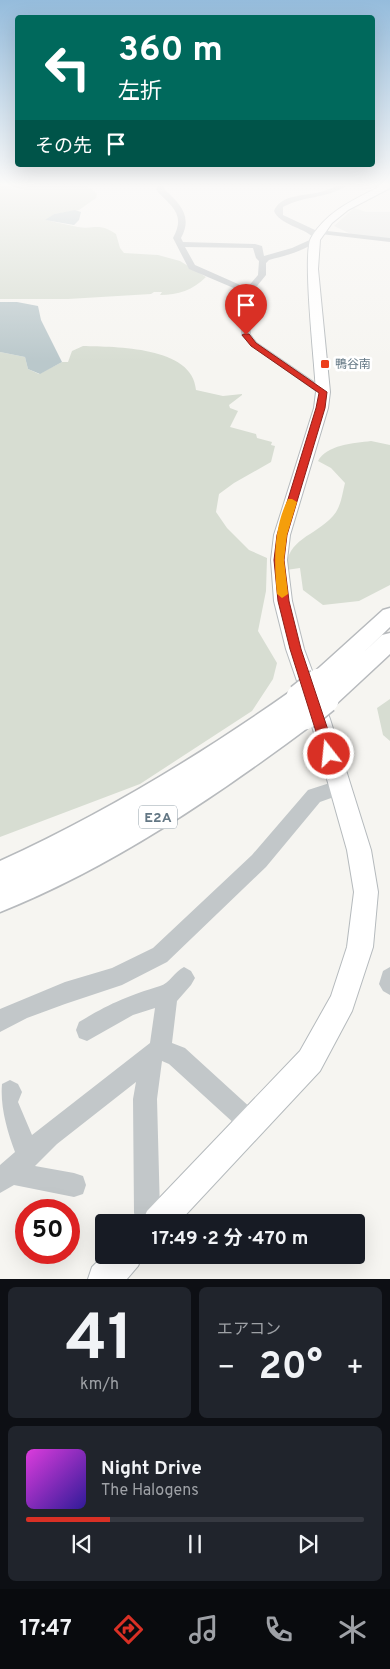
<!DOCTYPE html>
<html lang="ja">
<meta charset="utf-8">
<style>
:root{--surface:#171b24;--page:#20242c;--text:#f1f3f6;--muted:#9ea1a6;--line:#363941;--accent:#d93025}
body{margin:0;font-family:Overpass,"Noto Sans JP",sans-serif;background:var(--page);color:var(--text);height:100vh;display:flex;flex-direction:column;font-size:19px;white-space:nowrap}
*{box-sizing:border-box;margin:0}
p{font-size:16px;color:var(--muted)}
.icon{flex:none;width:28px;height:28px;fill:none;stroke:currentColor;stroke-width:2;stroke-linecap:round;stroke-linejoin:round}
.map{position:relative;height:1279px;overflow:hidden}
.panel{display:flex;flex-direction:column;gap:8px;padding:8px;background:#0d0f14;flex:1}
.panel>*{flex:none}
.top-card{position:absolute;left:15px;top:15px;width:360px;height:152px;border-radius:5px;box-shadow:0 5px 20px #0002;background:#00695c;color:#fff;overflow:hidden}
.speed{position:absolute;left:15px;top:1199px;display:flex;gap:10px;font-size:25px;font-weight:700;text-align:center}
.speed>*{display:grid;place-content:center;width:65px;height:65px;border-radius:50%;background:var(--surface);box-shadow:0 5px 20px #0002;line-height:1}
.speed .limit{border:8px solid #d22;background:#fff;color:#111}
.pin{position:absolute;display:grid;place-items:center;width:42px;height:42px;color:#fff;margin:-51px -21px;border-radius:50% 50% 50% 0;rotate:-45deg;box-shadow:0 0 5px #0007}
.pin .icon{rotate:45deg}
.me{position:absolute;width:55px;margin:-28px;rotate:344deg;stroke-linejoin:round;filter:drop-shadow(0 0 4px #0008)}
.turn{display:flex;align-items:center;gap:18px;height:105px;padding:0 20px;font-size:22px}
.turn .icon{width:65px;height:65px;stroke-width:2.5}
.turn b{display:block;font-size:35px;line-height:42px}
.then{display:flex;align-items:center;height:48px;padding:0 20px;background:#0003;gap:10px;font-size:19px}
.big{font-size:38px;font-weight:700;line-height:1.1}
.panel .card{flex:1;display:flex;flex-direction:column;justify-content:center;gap:8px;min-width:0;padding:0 18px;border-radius:8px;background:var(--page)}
.panel .dial{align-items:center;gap:0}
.dial b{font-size:65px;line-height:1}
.song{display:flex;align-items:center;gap:15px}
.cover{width:60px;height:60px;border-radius:8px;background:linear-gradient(135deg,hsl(300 70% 55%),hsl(250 70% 35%))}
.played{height:5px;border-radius:2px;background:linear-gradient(90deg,var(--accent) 25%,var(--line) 25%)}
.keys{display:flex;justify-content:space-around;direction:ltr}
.heat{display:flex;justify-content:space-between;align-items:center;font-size:28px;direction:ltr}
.panel .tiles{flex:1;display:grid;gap:8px;grid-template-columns:1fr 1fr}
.card:last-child{grid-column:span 2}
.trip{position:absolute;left:95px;top:1214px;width:270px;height:50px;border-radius:5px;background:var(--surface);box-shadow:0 5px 20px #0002;font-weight:700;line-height:50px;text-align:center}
.menu{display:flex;height:80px;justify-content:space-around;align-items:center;background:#090b0e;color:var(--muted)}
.menu .icon{width:35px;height:35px}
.menu .current{color:var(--accent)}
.menu b{font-size:22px;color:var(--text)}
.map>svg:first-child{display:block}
.built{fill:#e6e7e5}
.green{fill:#d7ddd2}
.water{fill:#bac8cb}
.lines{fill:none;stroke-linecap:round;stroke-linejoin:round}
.major-casing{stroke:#b5babd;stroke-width:2}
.highway-casing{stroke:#b7babd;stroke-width:3}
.minor{fill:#c2c7c9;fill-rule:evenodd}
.major{fill:#fff;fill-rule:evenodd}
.highway{fill:#fff;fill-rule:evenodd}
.highway-bridge-casing{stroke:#b7babd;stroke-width:28;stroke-linecap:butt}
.highway-bridge{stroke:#fff;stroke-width:25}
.route{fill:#d93025;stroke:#8d1f18}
.slow{fill:#f59e0b}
.poi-dot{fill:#ec3e1b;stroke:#fff;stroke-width:2}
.labels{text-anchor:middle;stroke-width:5;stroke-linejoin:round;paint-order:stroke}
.far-poi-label{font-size:12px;fill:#637784;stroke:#fff;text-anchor:start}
.shield{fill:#fff;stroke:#92a0a9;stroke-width:1}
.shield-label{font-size:14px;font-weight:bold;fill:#637784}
</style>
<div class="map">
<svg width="390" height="1279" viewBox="0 0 390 1279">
<rect width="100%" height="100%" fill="#f6f5f1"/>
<path class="built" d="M 354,208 L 366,212 L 390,212 L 390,238 L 353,235 L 334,226 Z"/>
<path class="green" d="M 0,183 L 78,183 L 91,188 L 97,194 L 96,198 L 79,210 L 54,214 L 46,220 C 56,222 67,225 78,227 C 95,230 98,222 116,234 L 120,248 L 124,253 L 158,255 L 180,261 L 206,277 C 193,290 178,295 160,295 L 162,292 L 154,292 L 151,294 L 68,299 L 0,299 Z
M 83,346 C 115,347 193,346 196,390 L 223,396 L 242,394 L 242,395 L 229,405 L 230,408 L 238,411 L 230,427 L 256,434 L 257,438 L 272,442 L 271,445 L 275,446 L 271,462 L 234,483 L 219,494 L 216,512 L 227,528 L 249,550 L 267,558 L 266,591 L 258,631 L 277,663 L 273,679 L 252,711 L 140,784 L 0,837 L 0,352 L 25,357 L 28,369 L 39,374 L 62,362 L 68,362 L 72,351 Z
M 371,441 L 390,445 L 390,585 L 359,601 L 323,605 L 303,590 L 300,568 L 286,570 C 287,538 314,537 333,516 C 341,507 342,495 345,483 L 331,468 L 318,461 C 326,445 354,443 371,441 Z
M 390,699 L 390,741 L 383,735 L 377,708 Z"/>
<path class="water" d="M 75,210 L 81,212 L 79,220 L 74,225 L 45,220 L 54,214 Z
M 0,302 L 17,302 L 38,306 L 41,320 L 62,362 L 40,374 L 28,369 L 25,357 L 0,352 Z"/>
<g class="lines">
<g class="major-casing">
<path id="major" d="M 381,183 L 389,183 L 390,188 L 348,210 L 332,223 L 320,240 L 318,269 L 330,392 L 328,408 L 290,535 L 287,560 L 292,601 L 304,649 L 330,719 L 371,850 L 378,892 L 373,947 L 352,1011 L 320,1071 L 179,1222 L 142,1222 L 147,1211 L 300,1051 L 331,996 L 347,947 L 354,892 L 347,850 L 310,719 L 286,649 L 274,601 L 271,560 L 274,535 L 314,408 L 316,392 C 315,366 302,254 311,238 C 327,211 355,199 381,186 Z
M 104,1255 L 143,1255 L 138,1266 L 127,1279 L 88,1279 L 92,1267 Z"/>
</g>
<g class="highway-casing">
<path id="highway" d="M 390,608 L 390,627 L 361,655 L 382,635 L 390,633 L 390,654 L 334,706 L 326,709 L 318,706 L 315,700 L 324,688 L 319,690 L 311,687 L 308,681 L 311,675 L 383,610 Z
M 299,688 L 307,691 L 310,697 L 307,703 L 298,710 L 305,708 L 313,710 L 317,717 L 313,724 C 218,795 111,868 0,912 L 0,861 C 103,814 199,756 291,691 Z"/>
</g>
<path class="minor" d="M 158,183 L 164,183 L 164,189 C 180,204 193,216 181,238 L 183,242 L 255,244 L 262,246 L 264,256 L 292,248 L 314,238 C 303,227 280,225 274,211 C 281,194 305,196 320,192 C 331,190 339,183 350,183 C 331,199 304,195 283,207 L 283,215 L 315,230 L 321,237 C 309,250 287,255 269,260 L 266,263 L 266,275 L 248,297 L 251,334 L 257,342 L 327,390 L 328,392 L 327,394 L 319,394 L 251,346 L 241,335 L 240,297 L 243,292 L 189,269 L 173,238 C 186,214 172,207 156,190 ZM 185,247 L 253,248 L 256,258 L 259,261 L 258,275 L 247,288 L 195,265 Z
M 365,183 L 385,185 L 390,183 L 390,188 L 386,189 Z
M 318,230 L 390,238 L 390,242 L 321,234 L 318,234 Z
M 339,780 L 345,783 L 348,788 L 345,793 L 320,802 L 266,867 L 167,962 L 122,985 L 65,1004 L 27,1018 L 0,1032 L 0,1009 L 65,982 L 112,968 L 153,948 L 252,855 L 308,790 Z
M 184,967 L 191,971 L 195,978 L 191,985 L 177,1001 L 172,1043 L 185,1048 L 253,1110 L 262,1126 L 258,1134 L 250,1138 L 242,1134 L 237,1126 L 169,1064 L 162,1061 L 157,1099 L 160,1212 L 163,1222 L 138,1222 L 134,1213 L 133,1099 L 136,1082 L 57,1144 L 35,1166 L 74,1173 L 83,1176 L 86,1185 L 83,1194 L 74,1197 L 14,1185 L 0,1193 L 0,1165 L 15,1152 C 7,1131 0,1106 2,1084 L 10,1080 L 18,1084 L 22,1092 L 18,1102 L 32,1135 L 150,1043 L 155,1008 L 133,1015 L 87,1041 L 79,1038 L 76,1030 L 79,1022 C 109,1004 127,996 160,986 C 169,984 175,971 184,967 Z
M 390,967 L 390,995 L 383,991 L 379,984 L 383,971 Z"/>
<use href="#major" class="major"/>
<use href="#highway" class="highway"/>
<g class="highway-bridge-casing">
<path id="highway-bridge" d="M 299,697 L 319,681
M 305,717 L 326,700"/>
</g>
<use href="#highway-bridge" class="highway-bridge"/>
</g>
<linearGradient id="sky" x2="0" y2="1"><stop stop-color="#95bcdc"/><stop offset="0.51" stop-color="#fbfaf9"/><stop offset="1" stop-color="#fbfaf9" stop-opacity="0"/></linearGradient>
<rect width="390" height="362" fill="url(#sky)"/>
<path class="route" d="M 244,334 L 249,334 L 256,343 L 327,392 L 325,408 L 287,535 L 284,560 L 289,601 L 301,649 L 336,754 L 334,757 L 329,759 L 325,757 L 323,754 L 290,649 L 278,601 L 274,560 L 277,535 L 316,408 L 319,393 L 251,346 L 242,335 Z"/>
<path class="slow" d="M 288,499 L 292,499 L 297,502 L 287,535 L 284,560 L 288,594 L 282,598 L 277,594 C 274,562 273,529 288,499 Z"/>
<rect class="poi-dot" x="320" y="359" width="10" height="10" rx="2.5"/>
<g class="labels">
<g class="far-poi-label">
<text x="335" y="368">鴨谷南</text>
</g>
<rect class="shield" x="139" y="805.5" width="38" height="23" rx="4"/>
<g class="shield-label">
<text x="158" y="822">E2A</text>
</g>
</g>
</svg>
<div class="speed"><div class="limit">50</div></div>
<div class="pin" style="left:246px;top:335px;background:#d93025"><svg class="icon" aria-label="arrive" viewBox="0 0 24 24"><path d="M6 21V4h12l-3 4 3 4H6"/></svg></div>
<svg class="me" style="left:329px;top:754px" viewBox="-20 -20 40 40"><circle r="17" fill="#d93025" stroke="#fff" stroke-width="3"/><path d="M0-11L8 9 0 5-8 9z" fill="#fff"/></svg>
<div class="trip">17:49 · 2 分 · 470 m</div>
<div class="top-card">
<div class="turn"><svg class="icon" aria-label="left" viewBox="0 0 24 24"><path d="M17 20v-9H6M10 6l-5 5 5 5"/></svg><div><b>360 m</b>左折</div></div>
<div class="then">その先<svg class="icon" aria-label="arrive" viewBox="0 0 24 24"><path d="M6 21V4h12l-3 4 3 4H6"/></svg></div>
</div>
</div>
<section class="panel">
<div class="tiles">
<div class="card dial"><b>41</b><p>km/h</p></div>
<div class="card"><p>エアコン</p>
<div class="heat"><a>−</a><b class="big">20°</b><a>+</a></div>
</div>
<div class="card">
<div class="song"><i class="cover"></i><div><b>Night Drive</b><p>The Halogens</p></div></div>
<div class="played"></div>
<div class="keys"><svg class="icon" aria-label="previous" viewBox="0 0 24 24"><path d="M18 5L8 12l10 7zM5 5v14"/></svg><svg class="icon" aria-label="pause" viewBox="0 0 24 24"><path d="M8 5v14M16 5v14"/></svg><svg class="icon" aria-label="next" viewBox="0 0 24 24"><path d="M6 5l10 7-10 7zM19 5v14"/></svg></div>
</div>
</div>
</section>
<nav class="menu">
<b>17:47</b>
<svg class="icon current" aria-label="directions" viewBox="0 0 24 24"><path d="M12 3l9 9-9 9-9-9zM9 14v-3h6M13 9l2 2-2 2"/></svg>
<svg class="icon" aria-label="music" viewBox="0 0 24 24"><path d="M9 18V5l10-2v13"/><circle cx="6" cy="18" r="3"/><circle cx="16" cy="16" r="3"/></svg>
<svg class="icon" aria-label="phone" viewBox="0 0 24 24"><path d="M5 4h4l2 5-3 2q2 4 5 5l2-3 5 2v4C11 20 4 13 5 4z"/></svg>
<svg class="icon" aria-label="climate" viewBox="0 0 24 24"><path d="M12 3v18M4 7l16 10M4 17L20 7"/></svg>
</nav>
